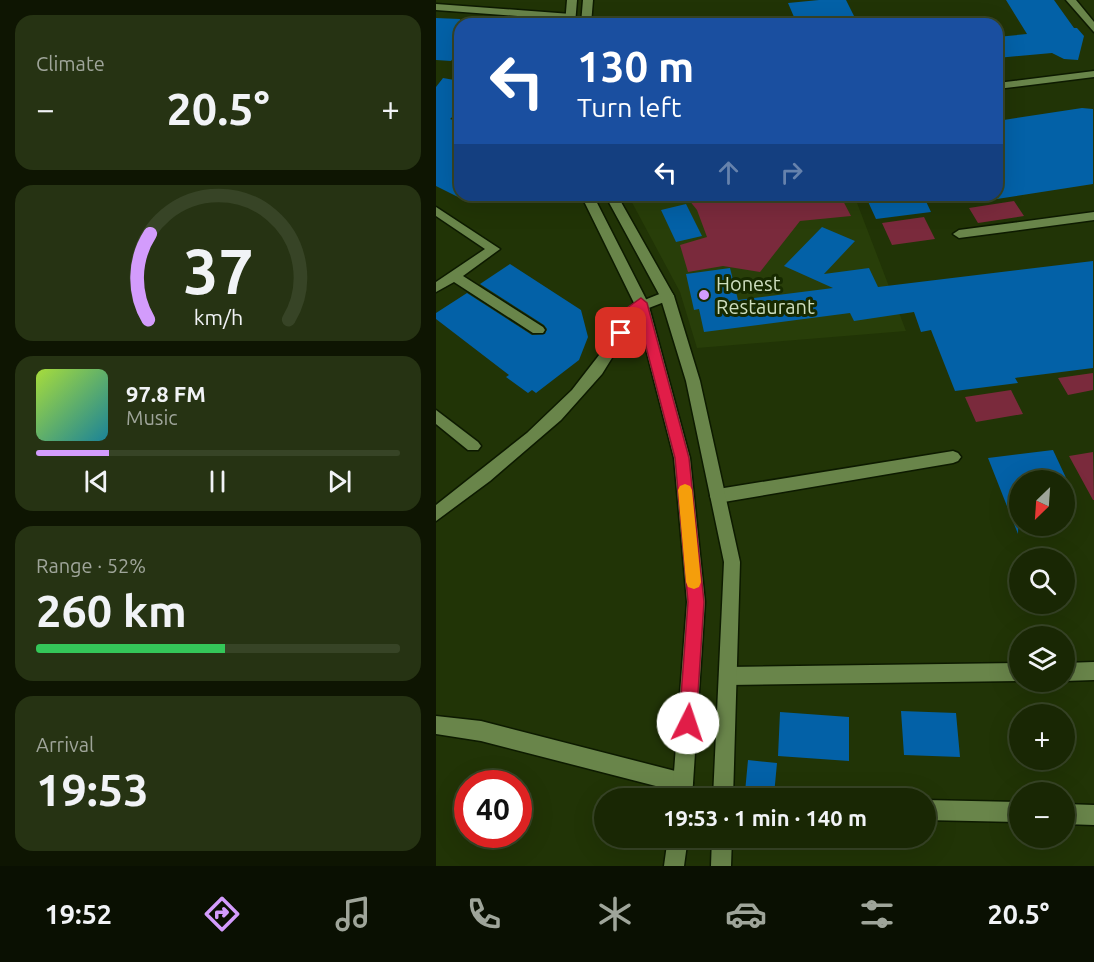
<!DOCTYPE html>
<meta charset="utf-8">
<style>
:root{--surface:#192704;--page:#263313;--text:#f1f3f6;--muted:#9fa59a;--line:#374426;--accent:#d39cfc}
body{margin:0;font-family:Ubuntu,sans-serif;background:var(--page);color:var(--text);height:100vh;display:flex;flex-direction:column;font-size:22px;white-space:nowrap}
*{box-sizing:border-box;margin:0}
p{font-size:20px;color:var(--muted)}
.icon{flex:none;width:33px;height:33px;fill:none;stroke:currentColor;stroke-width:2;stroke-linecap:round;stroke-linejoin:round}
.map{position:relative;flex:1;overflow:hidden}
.details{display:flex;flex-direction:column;gap:15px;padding:15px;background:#0e1502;width:436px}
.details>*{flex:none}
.top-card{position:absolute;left:18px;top:18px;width:549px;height:183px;border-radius:18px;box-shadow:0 6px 24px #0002,0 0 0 2px var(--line);background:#1a4fa0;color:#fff;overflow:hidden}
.needle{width:39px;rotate:205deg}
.tools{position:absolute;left:573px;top:470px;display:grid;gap:12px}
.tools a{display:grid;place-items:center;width:66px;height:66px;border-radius:50%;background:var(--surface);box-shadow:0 6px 24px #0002,0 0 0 2px var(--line);font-size:30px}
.speed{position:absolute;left:18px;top:770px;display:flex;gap:12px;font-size:30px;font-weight:700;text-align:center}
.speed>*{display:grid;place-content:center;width:78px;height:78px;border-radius:50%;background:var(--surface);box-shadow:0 6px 24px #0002,0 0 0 2px var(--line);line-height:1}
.speed .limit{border:9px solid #d22;background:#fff;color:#111}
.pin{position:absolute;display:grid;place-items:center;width:51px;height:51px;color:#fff;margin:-26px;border-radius:12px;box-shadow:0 3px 9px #0006}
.me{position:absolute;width:66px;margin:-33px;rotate:4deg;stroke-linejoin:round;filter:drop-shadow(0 0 4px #0008)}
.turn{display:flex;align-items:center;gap:21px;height:126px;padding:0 24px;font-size:27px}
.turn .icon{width:78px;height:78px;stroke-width:2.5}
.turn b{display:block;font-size:42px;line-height:51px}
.lanes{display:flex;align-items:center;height:57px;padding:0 24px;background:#0003;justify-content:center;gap:30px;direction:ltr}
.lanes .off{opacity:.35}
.big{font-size:45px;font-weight:600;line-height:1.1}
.details .widget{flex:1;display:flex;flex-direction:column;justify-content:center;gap:9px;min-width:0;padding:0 21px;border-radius:18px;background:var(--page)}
.details .dial{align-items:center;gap:0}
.dial svg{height:156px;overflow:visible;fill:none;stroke:var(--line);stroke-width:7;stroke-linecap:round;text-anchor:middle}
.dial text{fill:var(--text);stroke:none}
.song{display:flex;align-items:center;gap:18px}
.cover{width:72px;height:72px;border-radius:9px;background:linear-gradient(135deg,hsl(80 70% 55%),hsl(190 70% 35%))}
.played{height:6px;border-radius:3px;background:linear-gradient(90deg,var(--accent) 20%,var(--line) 20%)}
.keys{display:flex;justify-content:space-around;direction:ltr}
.heat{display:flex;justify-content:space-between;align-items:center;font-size:33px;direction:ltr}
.charge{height:9px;border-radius:4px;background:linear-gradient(90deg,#34c759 52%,var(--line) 0)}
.trip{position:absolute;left:158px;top:788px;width:342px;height:60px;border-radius:30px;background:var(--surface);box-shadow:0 6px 24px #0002,0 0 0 2px var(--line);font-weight:600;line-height:60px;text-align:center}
.tab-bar{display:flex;height:96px;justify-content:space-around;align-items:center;background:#0a1002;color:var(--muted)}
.tab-bar .icon{width:42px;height:42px}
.tab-bar .active{color:var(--accent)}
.tab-bar b{font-size:27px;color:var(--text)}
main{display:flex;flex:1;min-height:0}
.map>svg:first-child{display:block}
.built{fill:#283e09}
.green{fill:#7a2a3c}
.building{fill:#0361a7}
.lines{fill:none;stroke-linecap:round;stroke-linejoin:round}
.service-casing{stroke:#0d1a00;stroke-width:3}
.minor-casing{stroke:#0d1a00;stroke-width:3}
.tertiary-casing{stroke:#0d1a00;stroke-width:3}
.service{fill:#69854a;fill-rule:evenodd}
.minor{fill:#69854a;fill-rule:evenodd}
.tertiary{fill:#69854a;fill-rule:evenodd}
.route{fill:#e11d48;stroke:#92132f;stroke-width:1.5}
.slow{fill:#f59e0b}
.poi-dot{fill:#d39cfc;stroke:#172a00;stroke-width:2}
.labels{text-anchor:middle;stroke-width:6;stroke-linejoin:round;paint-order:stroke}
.poi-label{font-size:20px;fill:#cdddbe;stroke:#172a00;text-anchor:start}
</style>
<main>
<section class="details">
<div class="widget"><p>Climate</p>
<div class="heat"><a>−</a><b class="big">20.5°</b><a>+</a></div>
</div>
<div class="widget dial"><svg viewBox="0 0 100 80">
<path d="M14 69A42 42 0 1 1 86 69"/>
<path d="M14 69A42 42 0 0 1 15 25" stroke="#d39cfc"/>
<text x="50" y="56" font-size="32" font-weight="700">37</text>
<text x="50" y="72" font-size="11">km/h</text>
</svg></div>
<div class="widget">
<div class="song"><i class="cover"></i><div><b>97.8 FM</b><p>Music</p></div></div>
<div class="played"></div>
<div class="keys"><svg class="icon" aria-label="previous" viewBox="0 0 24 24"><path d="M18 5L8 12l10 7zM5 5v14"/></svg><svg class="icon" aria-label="pause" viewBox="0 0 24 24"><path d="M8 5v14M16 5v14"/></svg><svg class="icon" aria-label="next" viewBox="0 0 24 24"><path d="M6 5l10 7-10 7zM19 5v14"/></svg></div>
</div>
<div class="widget"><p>Range · 52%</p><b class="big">260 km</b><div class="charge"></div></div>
<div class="widget"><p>Arrival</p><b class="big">19:53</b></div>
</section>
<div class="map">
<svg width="658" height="866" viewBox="0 0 658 866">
<rect width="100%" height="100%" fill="#213406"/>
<path class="built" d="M 192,195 L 418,195 L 470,331 L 261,348 L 244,292 Z"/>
<path class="green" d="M 249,195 L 404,195 L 415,216 L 364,221 L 324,272 L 287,266 L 252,272 L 244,245 L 271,237 L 261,210 Z
M 578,201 L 588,216 L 542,223 L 533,208 Z
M 488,217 L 499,239 L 456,245 L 446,223 Z
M 657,373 L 657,390 L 632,395 L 622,378 Z
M 575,390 L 587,414 L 540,422 L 529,397 Z
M 657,452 L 658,500 L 657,500 L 633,456 Z"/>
<path class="building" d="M 383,0 L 410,0 L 420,20 L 415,20 L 417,24 L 361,24 L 352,3 Z
M 570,0 L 618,0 L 638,28 L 641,28 L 648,36 L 642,60 L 628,59 L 616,53 L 561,58 L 561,37 L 591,34 Z
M 0,18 L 24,19 L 24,48 L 15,61 L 0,60 Z
M 7,78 L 24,81 L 24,110 L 14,119 L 24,122 L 24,198 L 0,186 L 0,87 Z
M 646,108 L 657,109 L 657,184 L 561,199 L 561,121 Z
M 429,195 L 487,195 L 495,212 L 440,219 Z
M 250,204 L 266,236 L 240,242 L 225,210 Z
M 386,227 L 419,241 L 388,274 L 433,268 L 442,287 L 657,261 L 657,368 L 579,378 L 582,383 L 519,391 L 495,330 L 485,332 L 478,312 L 418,321 L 414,313 L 268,332 L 263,309 L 258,310 L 250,274 L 294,268 L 302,300 L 397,288 L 348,266 Z
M 74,264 L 145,310 L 152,337 L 143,360 L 100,393 L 96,390 L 92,393 L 70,377 L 73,375 L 0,319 L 0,313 L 31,293 L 96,335 L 109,334 L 111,329 L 108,325 L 44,284 Z
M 617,450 L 631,480 L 584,480 L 582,534 L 552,458 Z
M 465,711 L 520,713 L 524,757 L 468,755 Z
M 344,712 L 413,717 L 413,761 L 342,756 Z
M 312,760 L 341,763 L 338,795 L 309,792 Z"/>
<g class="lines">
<g class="service-casing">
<path id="service" d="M 0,207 L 64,249 L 27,276 L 107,327 L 109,330 L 107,333 L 97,333 L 18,282 L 0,292 L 0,282 L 49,249 L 0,216 Z
M 0,410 L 42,442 L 45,446 L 42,450 L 32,450 L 0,424 Z"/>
</g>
<g class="minor-casing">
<path id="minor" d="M 630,0 L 640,0 L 658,22 L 658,32 Z
M 0,4 L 135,14 L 140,17 L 135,20 L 0,10 Z
M 658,71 L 658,77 L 561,89 L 561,83 Z
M 658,212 L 658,220 L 523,238 L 517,234 L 523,230 Z
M 231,291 L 236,293 L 238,296 L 236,299 L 205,311 L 166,374 L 125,420 L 54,481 L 0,521 L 0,505 L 91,433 L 136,390 L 174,341 L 196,305 Z
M 517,451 L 522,453 L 525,457 L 522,461 L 517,463 L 282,503 L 276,501 L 274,496 L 276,491 L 282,489 Z
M 658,662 L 658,680 L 628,681 L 628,663 Z
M 584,663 L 584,681 L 292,685 L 286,682 L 283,676 L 286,670 L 292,667 Z
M 0,716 L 45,721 L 247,773 L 254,776 L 257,783 L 254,790 L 247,793 L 45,741 L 0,734 Z
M 489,800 L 584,802 L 584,822 L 489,820 Z
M 628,804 L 658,805 L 658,825 L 628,824 Z"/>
</g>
<g class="tertiary-casing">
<path id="tertiary" d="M 131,0 L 141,0 L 139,24 L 129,24 Z
M 147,0 L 157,0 L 155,24 L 145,24 Z
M 145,195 L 157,195 L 212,303 L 254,458 L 269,602 L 256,798 L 236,798 L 251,602 L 238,458 L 198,303 Z
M 169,195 L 181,195 L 238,296 L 264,381 L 304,562 L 297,798 L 277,798 L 288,562 L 250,381 L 224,296 Z
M 232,837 L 252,837 L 248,866 L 228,866 Z
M 276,837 L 296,837 L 295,866 L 275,866 Z"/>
</g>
<use href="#service" class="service"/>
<use href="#minor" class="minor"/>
<use href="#tertiary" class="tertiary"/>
</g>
<path class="route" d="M 205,298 L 211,303 L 253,458 L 268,602 L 260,723 L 258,730 L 252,732 L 246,730 L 243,723 L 252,602 L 239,458 L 201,312 L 189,336 L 185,338 L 179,333 L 191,308 Z"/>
<path class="slow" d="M 249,484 L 254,486 L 256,490 L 265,582 L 263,587 L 258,589 L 252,587 L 250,582 L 242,490 L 244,486 Z"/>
<circle class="poi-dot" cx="268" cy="295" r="6"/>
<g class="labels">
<g class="poi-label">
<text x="280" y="291">Honest<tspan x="280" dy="23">Restaurant</tspan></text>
</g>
</g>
</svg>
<div class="tools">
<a><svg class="needle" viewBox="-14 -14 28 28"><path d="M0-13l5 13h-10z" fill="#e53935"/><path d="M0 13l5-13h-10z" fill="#9fa59a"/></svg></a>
<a><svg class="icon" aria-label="search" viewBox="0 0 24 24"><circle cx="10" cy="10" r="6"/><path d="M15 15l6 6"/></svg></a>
<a><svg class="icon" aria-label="layers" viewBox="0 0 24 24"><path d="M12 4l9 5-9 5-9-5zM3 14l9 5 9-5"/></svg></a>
<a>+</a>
<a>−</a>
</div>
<div class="speed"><div class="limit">40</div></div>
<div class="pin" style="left:185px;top:333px;background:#d93025"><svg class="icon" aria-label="arrive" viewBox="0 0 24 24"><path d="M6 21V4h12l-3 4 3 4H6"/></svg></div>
<svg class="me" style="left:252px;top:723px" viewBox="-20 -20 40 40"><circle r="19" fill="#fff"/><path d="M0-13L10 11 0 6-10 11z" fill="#e11d48"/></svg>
<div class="trip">19:53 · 1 min · 140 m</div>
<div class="top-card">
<div class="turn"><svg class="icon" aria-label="left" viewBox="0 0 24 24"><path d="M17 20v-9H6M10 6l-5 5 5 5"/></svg><div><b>130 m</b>Turn left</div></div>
<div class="lanes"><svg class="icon" aria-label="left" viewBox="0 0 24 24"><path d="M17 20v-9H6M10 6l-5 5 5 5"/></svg><svg class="icon off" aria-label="ahead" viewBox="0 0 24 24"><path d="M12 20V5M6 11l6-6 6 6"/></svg><svg class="icon off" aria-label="right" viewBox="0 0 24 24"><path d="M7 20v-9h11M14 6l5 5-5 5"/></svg></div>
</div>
</div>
</main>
<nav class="tab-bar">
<b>19:52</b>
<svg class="icon active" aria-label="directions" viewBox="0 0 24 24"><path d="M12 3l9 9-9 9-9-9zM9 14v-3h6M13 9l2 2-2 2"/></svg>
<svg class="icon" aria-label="music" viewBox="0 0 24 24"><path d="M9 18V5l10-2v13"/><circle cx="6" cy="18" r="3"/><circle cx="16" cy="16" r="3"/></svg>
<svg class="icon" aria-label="phone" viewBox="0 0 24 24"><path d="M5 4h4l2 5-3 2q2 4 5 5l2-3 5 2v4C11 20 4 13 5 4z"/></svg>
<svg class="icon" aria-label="climate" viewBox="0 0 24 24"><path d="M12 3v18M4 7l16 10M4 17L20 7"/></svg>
<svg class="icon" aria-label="car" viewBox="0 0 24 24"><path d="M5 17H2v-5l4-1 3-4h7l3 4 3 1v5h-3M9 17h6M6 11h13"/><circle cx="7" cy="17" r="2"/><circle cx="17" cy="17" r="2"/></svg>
<svg class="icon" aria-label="filters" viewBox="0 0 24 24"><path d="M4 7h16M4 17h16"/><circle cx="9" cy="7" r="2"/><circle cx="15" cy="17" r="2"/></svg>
<b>20.5°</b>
</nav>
